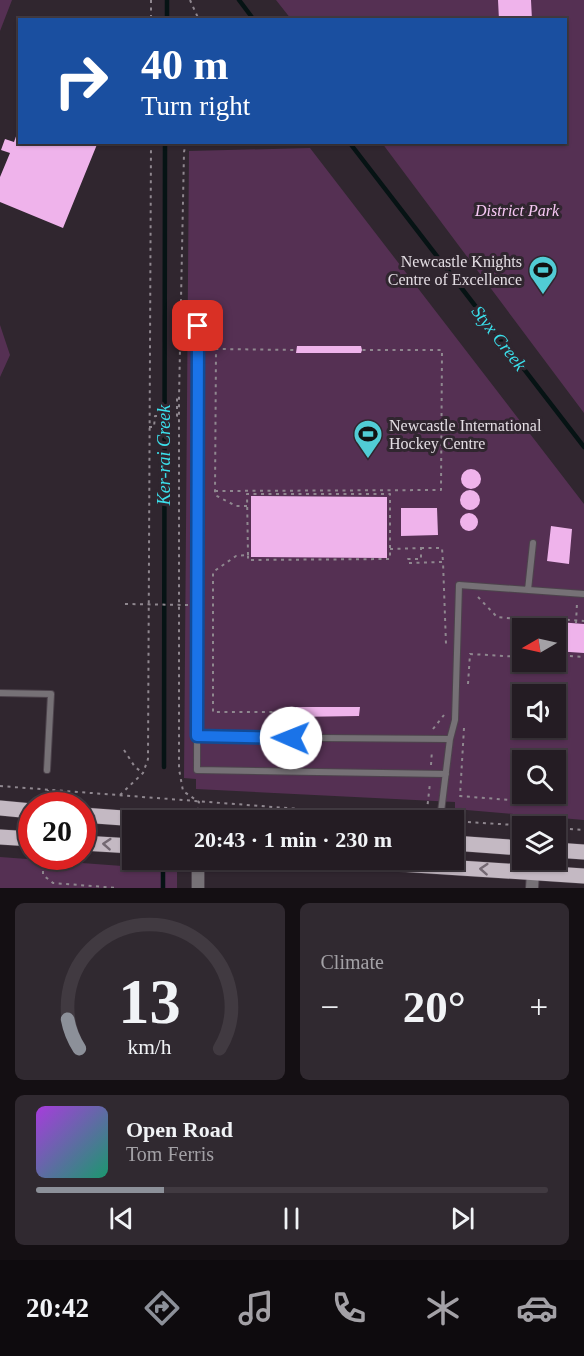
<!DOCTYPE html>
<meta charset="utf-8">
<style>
:root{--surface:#241c23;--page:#302930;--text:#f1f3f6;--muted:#a3a1a6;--line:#413a41;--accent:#8c9099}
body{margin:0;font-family:"Times New Roman",serif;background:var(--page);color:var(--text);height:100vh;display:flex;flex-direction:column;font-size:22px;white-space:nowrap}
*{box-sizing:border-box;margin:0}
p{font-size:20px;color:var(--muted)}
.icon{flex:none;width:33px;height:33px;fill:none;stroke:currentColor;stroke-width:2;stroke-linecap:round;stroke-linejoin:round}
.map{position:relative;height:888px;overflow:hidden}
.sheet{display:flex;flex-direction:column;gap:15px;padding:15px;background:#140f13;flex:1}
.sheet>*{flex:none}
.hud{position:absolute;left:18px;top:18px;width:549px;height:126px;border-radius:0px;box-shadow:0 2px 4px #0004,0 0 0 2px var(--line);background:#1a4fa0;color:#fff;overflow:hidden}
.needle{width:39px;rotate:261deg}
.controls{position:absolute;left:512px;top:618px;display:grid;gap:12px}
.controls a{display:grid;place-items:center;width:54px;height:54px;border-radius:0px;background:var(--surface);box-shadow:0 2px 4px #0004,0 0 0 2px var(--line);font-size:30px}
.speed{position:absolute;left:18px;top:792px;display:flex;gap:12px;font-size:30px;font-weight:700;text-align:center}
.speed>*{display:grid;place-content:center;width:78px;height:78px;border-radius:50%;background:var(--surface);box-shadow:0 2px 4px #0004,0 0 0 2px var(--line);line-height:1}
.speed .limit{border:9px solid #d22;background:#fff;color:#111}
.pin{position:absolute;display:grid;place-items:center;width:51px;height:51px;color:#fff;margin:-26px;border-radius:12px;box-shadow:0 3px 9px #0006}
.me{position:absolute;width:66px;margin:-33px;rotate:271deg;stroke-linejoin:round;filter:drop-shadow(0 0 4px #0008)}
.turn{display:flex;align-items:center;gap:21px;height:126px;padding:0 24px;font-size:27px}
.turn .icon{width:78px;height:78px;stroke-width:2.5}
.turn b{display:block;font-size:42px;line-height:51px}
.big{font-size:45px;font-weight:700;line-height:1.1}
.sheet .card{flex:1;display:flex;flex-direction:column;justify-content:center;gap:9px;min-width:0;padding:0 21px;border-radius:9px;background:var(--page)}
.sheet .dial{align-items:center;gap:0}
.dial svg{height:156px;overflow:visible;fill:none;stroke:var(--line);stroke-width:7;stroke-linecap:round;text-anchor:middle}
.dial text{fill:var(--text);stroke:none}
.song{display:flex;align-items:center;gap:18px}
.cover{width:72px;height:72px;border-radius:9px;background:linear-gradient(135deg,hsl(280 70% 55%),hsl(160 70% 35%))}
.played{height:6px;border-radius:3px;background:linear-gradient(90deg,var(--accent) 25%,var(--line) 25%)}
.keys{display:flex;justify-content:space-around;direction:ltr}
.heat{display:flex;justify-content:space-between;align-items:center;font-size:33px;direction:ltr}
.sheet .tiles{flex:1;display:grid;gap:15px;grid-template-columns:1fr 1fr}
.card:last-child{grid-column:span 2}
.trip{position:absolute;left:122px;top:810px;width:342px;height:60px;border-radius:0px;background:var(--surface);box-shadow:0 2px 4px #0004,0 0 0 2px var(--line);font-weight:700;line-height:60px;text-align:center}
.tabs{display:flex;height:96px;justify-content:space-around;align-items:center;background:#0e0b0e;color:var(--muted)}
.tabs .icon{width:42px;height:42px}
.tabs .selected{color:var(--accent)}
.tabs b{font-size:27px;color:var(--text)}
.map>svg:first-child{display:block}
.green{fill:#553053;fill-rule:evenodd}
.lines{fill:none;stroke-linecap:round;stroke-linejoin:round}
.stream{stroke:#061314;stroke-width:4.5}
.building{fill:#efb3eb}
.service-casing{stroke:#4d434c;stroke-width:8}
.minor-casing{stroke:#4d434c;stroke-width:14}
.primary-casing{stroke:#4d434c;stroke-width:16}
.path{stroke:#8f878f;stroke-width:2;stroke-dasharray:3 4.5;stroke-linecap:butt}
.service{stroke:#767176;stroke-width:6}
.minor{stroke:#767176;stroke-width:12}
.primary{stroke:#c4b9c3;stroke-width:15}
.oneway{stroke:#736872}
.route-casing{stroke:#114b97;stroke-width:15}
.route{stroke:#1a73e8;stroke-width:10}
.labels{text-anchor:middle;stroke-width:6;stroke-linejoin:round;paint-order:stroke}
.park-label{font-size:16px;font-style:italic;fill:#f7c8f4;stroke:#30262f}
.poi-label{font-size:16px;fill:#e4dee4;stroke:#30262f;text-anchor:end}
.water-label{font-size:18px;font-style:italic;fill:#3be0ec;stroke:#30262f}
</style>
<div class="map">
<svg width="584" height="888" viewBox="0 0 584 888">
<rect width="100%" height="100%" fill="#30262f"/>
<path class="green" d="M 0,0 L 12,0 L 0,31 Z
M 276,0 L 584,0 L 584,413 L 382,143 L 566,142 L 566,20 L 291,19 Z
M 310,148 L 584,504 L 584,820 L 455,809 L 455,802 L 196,789 L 196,779 L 184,778 L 189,151 ZM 522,628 L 555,628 L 555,662 L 522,662 ZM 522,694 L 555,694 L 555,728 L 522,728 ZM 522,760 L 555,760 L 555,794 L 522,794 Z
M 0,325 L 10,355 L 0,377 Z
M 0,857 L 177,870 L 177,888 L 0,888 Z"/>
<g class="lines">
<path class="stream" d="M 239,0 L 254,20
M 167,20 L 167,0
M 349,142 L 584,447
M 164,767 L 165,142
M 163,888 L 163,872"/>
</g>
<path class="building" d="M 498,0 L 531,0 L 532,20 L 499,20 Z
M 19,128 L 20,142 L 98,142 L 63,228 L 0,202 L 0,177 L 10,153 L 1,150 L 5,139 L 14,142 Z
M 297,346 L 361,346 L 362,350 L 361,353 L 296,353 Z
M461 479a10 10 0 1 1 20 0a10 10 0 1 1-20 0Z
M460 500a10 10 0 1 1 20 0a10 10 0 1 1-20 0Z
M 251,496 L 387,497 L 387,558 L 251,557 Z
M 401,508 L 437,508 L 438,535 L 401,536 Z
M460 522a9 9 0 1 1 18 0a9 9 0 1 1-18 0Z
M 551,526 L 572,529 L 569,564 L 547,561 Z
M 545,621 L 584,624 L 584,653 L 555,651 L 555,628 L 544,628 Z
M 296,707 L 360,707 L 359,716 L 295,717 Z"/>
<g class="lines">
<g class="service-casing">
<path id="service" d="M 198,326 L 197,770 L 446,774
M 528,590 L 533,543
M 0,693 L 51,694 L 47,770
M 197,737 L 450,739
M 440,820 L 450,739 L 455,720 L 459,585 L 584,594"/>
</g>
<g class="minor-casing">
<path id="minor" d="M 198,860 L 198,888
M 532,888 L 533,872"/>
</g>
<g class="primary-casing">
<path id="primary" d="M 0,808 L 32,811
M 82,815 L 151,820
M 0,837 L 32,839
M 82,843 L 132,846
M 453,843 L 522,848
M 555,850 L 584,852
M 337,860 L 584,876"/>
</g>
<path class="path" d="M 151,0 L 151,20
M 190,0 L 199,20
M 186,142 L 184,152 L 179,398 L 179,769 L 183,791 L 199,802 L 197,820
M 149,427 L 154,427 L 155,416 L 177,416 L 177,397 L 179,398
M 215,491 L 441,490 L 442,350 L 362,350
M 247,506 L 236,506 L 215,495 L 216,349 L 296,350
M 421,548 L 442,548 L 443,562
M 390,549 L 421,548 L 421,559 L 408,559 L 408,563 L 443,562 L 446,644
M 248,555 L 247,494 L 390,494 L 390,559 L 248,560 L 248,555 L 236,556 L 213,572 L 213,712 L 296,712
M 478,597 L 497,617 L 539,621 L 539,628
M 125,604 L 188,605
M 539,621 L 540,618 L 584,621
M 576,623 L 577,603
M 555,655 L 584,657
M 468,684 L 470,654 L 522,657
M 464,728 L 460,796 L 548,803
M 433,729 L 444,715
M 124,750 L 135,767 L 143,773
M 431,765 L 432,750
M 0,786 L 430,819
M 120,795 L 143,773 L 148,759 L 151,142
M 47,806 L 48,790
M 426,819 L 430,783
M 453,821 L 530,826
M 555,828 L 584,830
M 43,856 L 43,875 L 53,883 L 117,888"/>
<use href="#service" class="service"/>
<use href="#minor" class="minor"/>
<use href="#primary" class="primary"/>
</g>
<defs><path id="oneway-chevron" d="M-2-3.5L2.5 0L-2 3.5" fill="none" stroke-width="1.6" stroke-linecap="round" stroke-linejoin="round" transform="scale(1.5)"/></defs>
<g class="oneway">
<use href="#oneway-chevron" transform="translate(107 844) rotate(-176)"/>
<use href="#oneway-chevron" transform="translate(484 869) rotate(-176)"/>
</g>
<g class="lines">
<g class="route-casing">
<path id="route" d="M 198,326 L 197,736 L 291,738"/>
</g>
<use href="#route" class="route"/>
</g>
<defs>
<g id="stadium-pin" transform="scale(1.5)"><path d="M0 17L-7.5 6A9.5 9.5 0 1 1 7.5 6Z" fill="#51ccd5" stroke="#30262f"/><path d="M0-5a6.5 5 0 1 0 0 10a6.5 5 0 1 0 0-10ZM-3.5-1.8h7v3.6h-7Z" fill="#111"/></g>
</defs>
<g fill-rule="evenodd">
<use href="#stadium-pin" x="543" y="270"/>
<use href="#stadium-pin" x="368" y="434"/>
</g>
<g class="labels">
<g class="park-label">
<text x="517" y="216">District Park</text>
</g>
<g class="poi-label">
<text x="522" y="267">Newcastle Knights<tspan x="522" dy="18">Centre of Excellence</tspan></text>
<text x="389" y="431" text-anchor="start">Newcastle International<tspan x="389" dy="18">Hockey Centre</tspan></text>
</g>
<g class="water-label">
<text transform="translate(499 338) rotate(52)" y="6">Styx Creek</text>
<text transform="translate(164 455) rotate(-90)" y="6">Ker-rai Creek</text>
</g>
</g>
</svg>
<div class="controls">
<a><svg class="needle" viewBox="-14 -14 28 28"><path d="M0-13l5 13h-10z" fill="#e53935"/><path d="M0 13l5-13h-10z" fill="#a3a1a6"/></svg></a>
<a><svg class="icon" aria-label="sound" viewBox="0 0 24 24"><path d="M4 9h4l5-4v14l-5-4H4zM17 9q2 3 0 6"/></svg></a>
<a><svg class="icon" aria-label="search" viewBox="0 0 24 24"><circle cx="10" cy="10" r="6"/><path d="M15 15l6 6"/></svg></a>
<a><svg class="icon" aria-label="layers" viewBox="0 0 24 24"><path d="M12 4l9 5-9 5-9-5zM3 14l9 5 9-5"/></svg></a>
</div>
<div class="speed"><div class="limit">20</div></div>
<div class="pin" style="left:198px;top:326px;background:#d93025"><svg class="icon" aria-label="arrive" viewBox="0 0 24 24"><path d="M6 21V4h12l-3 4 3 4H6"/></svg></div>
<svg class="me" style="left:291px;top:738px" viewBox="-20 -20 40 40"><circle r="19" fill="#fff"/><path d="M0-13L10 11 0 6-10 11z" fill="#1a73e8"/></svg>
<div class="trip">20:43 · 1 min · 230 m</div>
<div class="hud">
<div class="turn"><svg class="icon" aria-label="right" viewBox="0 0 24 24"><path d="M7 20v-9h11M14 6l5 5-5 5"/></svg><div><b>40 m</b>Turn right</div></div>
</div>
</div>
<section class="sheet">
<div class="tiles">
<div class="card dial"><svg viewBox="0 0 100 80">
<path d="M14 69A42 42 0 1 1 86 69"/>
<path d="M14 69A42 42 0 0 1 8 54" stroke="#8c9099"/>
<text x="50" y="56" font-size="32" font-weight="700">13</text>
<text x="50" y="72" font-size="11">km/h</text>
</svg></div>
<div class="card"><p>Climate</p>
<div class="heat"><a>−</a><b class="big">20°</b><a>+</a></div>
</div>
<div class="card">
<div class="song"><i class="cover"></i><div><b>Open Road</b><p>Tom Ferris</p></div></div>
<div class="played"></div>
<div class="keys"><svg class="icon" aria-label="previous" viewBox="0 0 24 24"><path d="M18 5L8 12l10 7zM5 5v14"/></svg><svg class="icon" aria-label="pause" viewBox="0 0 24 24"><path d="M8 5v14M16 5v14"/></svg><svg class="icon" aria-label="next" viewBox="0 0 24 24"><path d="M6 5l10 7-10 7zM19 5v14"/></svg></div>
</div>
</div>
</section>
<nav class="tabs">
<b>20:42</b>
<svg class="icon selected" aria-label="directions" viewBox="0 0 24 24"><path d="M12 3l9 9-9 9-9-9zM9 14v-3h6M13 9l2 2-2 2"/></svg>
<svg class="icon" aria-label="music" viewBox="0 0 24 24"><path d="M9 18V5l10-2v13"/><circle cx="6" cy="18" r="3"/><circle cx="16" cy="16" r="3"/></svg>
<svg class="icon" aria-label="phone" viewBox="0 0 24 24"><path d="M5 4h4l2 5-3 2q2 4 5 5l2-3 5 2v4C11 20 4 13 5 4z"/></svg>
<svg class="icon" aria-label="climate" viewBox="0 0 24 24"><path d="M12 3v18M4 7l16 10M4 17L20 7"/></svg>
<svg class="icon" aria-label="car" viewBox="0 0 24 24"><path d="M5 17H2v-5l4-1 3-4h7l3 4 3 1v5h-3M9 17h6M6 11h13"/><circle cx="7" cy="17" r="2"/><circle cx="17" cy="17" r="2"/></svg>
</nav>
